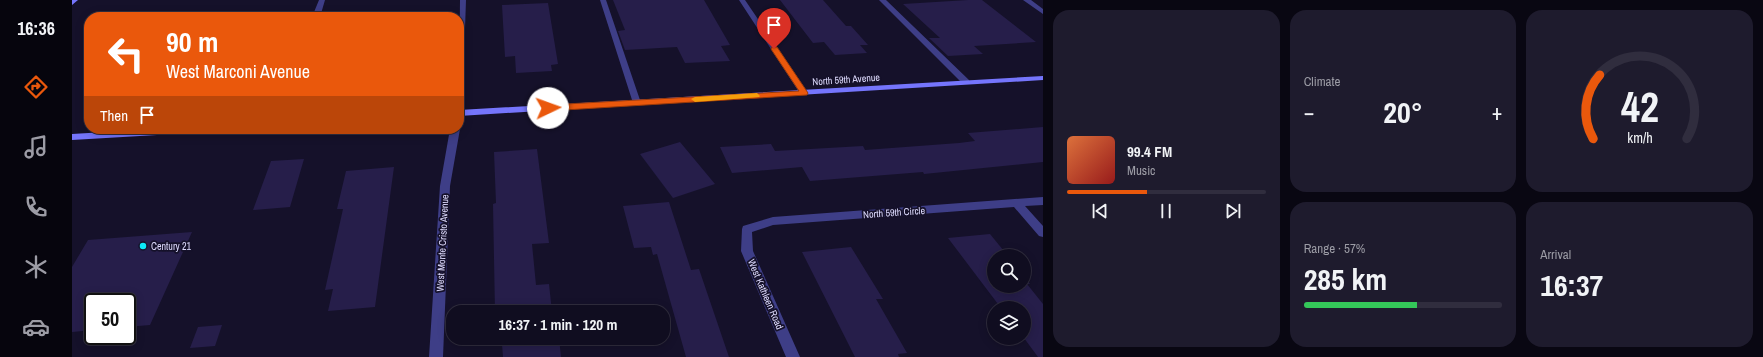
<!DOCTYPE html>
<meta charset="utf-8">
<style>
:root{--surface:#100d20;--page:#1e1b2d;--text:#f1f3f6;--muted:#9c9ca5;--line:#302d3e;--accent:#ea580c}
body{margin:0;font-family:"Archivo Narrow",sans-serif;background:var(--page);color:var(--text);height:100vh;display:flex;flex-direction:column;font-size:15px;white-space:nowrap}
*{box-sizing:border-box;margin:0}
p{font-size:13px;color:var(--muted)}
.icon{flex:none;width:22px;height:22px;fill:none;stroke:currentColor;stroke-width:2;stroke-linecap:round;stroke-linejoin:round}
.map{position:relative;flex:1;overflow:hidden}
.side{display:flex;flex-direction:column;gap:10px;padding:10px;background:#090712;width:720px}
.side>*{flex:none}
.top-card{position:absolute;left:12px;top:12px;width:380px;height:122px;border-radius:16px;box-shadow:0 2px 10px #0003,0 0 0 1px var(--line);background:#ea580c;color:#fff;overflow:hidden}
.controls{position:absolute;left:915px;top:249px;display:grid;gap:8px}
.controls a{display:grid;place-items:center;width:44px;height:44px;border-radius:50%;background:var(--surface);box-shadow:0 2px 10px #0003,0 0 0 1px var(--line);font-size:20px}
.speed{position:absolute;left:12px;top:293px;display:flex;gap:8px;font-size:20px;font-weight:700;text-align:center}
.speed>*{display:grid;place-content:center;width:52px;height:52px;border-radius:50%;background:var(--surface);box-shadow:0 2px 10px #0003,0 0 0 1px var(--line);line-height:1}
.speed .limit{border:2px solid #111;border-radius:6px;background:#fff;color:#111}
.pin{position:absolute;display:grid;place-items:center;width:34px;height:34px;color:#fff;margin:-41px -17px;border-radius:50% 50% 50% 0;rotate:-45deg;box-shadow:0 0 4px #0007}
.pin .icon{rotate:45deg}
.me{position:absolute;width:44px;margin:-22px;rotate:87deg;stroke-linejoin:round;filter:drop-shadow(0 0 3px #0008)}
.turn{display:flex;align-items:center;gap:14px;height:84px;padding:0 16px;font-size:18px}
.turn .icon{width:52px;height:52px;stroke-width:2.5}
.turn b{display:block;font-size:28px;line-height:34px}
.then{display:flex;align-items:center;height:38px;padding:0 16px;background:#0003;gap:8px;font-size:15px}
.big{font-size:30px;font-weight:700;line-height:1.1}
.side .widget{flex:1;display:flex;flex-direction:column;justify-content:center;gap:6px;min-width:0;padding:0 14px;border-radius:16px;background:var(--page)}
.side .dial{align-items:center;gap:0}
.dial svg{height:104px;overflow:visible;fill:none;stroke:var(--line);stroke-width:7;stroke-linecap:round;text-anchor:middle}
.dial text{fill:var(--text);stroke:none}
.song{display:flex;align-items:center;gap:12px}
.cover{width:48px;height:48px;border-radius:6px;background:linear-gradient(135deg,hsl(20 70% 55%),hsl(0 70% 35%))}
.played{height:4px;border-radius:2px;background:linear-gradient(90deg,var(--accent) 40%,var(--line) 40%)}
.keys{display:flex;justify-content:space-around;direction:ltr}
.heat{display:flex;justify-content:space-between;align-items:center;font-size:22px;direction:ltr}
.charge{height:6px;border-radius:3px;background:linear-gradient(90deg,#34c759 57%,var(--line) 0)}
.side .tiles{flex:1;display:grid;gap:10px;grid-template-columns:repeat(3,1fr)}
.widget:first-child{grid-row:span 2}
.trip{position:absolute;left:374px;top:305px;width:224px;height:40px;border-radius:16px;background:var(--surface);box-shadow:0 2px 10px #0003,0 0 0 1px var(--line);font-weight:700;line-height:40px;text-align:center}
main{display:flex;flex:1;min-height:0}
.tabs{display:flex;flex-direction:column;width:72px;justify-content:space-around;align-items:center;background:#06050d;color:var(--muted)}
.tabs .icon{width:28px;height:28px}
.tabs .current{color:var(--accent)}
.tabs b{font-size:18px;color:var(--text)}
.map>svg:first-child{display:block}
.building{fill:#261e4a}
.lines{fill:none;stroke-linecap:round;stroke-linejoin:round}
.lane{fill:#3e3e87;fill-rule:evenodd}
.street{fill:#3e3e87;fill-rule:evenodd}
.secondary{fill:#7575fc;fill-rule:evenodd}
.route{fill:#ea580c;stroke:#983908}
.slow{fill:#f59e0b}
.poi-dot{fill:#0ce8f9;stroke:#15112a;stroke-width:1.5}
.labels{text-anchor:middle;stroke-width:3.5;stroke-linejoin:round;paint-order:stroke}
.street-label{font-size:10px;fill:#dedbfe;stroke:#15112a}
.poi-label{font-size:10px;fill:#dedbfe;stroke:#15112a;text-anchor:start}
</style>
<main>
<nav class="tabs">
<b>16:36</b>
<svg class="icon current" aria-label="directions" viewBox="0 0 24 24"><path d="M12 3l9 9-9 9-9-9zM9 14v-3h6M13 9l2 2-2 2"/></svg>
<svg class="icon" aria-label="music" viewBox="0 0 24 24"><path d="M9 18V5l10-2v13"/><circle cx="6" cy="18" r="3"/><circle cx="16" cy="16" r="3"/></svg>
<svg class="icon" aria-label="phone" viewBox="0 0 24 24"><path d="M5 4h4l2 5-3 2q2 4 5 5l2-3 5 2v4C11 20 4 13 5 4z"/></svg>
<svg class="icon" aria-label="climate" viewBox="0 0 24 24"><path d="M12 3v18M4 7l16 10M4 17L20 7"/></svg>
<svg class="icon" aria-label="car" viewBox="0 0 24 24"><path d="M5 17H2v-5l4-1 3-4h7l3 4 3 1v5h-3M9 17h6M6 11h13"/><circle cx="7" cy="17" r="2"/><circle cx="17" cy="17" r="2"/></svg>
</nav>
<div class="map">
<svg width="971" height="357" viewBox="0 0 971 357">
<rect width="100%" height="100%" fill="#15112a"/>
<path class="building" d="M 541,0 L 632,0 L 658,45 L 649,46 L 658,61 L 613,63 L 605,47 L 553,50 L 546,31 L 553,30 Z
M 708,0 L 751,0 L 774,26 L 779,26 L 796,45 L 788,45 L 795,53 L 763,55 L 752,42 L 741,43 Z
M 896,0 L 910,0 L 964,42 L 902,46 L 911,54 L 876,56 L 857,38 L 868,38 L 831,4 Z
M 476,3 L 486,64 L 479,65 L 480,71 L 444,73 L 443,56 L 433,57 L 430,5 Z
M 971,127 L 971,162 L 852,174 L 851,172 L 738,181 L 730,167 L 660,173 L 648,147 L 699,144 L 703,151 L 791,146 L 793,150 L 887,143 L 903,141 L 896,133 Z
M 608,142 L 643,184 L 601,198 L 568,154 Z
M 465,149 L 477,243 L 460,244 L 464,285 L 477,284 L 480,312 L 423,312 L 421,204 L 424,203 L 422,152 Z
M 232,159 L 218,207 L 181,210 L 199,161 Z
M 322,167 L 303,307 L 256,311 L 261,289 L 253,290 L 271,209 L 265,209 L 274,171 Z
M 597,202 L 619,270 L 627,269 L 657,357 L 614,357 L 585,254 L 581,255 L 579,247 L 562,248 L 551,206 Z
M 120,232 L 78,325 L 55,327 L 55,302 L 21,302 L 21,330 L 0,332 L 0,267 L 16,240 Z
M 918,234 L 936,256 L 922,256 L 922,286 L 952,286 L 952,276 L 958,284 L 955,284 L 971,304 L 971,357 L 966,357 L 952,338 L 952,308 L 929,308 L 876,238 Z
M 779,247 L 811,299 L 804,299 L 835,353 L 826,354 L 827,357 L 783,357 L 730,252 Z
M 150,325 L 143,346 L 118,348 L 126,327 Z
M 487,338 L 489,357 L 431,357 L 430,344 Z"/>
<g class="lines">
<path class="lane" d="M 247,0 L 253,0 L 248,17 L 240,17 Z
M 528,0 L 534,0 L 569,103 L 568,105 L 565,106 L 561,103 Z
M 807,0 L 814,0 L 897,80 L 897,84 L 891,84 Z"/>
<path class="street" d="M 388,0 L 394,0 L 391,87 L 387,90 Z
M 667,0 L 673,0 L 736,93 L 735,95 L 729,95 Z
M 951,0 L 959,0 L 971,9 L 971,14 Z
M 387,128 L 388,129 L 378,186 L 371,357 L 357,357 L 368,186 L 378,129 Z
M 971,197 L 971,205 L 953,206 L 971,226 L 971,237 L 967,236 L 942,207 L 701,225 L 680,232 L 681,251 L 728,357 L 714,357 L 669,251 L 670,229 L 671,226 L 701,217 Z"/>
<path class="secondary" d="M 0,0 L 6,0 L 0,5 Z
M 971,76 L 971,80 L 387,116 L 387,110 Z
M 83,129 L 141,129 L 136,132 L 0,140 L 0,134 Z"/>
</g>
<path class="route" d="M 700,47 L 705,47 L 736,93 L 735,95 L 476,111 L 472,108 L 476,105 L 727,91 L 699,49 Z"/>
<path class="slow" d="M 685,93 L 688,96 L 687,97 L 623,102 L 619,99 L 623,97 Z"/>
<circle class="poi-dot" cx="71" cy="246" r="4"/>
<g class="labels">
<g class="street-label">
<text transform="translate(774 79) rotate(-4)" y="4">North 59th Avenue</text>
<text transform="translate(822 212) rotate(-4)" y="4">North 59th Circle</text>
<text transform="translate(370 243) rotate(-87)" y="4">West Monte Cristo Avenue</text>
<text transform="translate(694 294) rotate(67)" y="4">West Kathleen Road</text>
</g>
<g class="poi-label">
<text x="79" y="250">Century 21</text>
</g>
</g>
</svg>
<div class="controls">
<a><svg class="icon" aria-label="search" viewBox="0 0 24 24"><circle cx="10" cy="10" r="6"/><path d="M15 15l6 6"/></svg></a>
<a><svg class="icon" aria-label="layers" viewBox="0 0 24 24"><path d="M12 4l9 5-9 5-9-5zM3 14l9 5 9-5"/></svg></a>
</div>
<div class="speed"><div class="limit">50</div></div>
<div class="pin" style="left:702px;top:49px;background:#d93025"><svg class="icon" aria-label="arrive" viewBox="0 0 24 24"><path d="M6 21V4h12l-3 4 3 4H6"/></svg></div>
<svg class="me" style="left:476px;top:108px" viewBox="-20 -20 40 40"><circle r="19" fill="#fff"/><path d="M0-13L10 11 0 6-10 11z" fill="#ea580c"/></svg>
<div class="trip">16:37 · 1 min · 120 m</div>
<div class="top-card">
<div class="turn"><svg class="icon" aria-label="left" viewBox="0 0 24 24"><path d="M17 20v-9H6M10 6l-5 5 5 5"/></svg><div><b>90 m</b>West Marconi Avenue</div></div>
<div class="then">Then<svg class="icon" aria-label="arrive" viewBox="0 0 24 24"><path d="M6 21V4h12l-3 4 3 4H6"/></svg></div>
</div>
</div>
<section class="side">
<div class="tiles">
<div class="widget">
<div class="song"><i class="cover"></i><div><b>99.4 FM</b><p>Music</p></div></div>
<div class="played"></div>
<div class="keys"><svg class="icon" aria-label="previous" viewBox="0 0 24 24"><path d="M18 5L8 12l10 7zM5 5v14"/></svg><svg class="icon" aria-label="pause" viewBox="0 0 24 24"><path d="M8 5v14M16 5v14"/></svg><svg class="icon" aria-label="next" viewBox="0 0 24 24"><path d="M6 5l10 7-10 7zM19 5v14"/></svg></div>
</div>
<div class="widget"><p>Climate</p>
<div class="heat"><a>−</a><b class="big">20°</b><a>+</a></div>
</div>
<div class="widget dial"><svg viewBox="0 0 100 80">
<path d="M14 69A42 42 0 1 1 86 69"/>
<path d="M14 69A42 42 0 0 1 19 20" stroke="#ea580c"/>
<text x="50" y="56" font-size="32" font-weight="700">42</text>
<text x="50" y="72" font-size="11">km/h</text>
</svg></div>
<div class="widget"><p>Range · 57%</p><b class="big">285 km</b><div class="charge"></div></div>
<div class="widget"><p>Arrival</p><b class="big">16:37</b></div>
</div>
</section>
</main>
